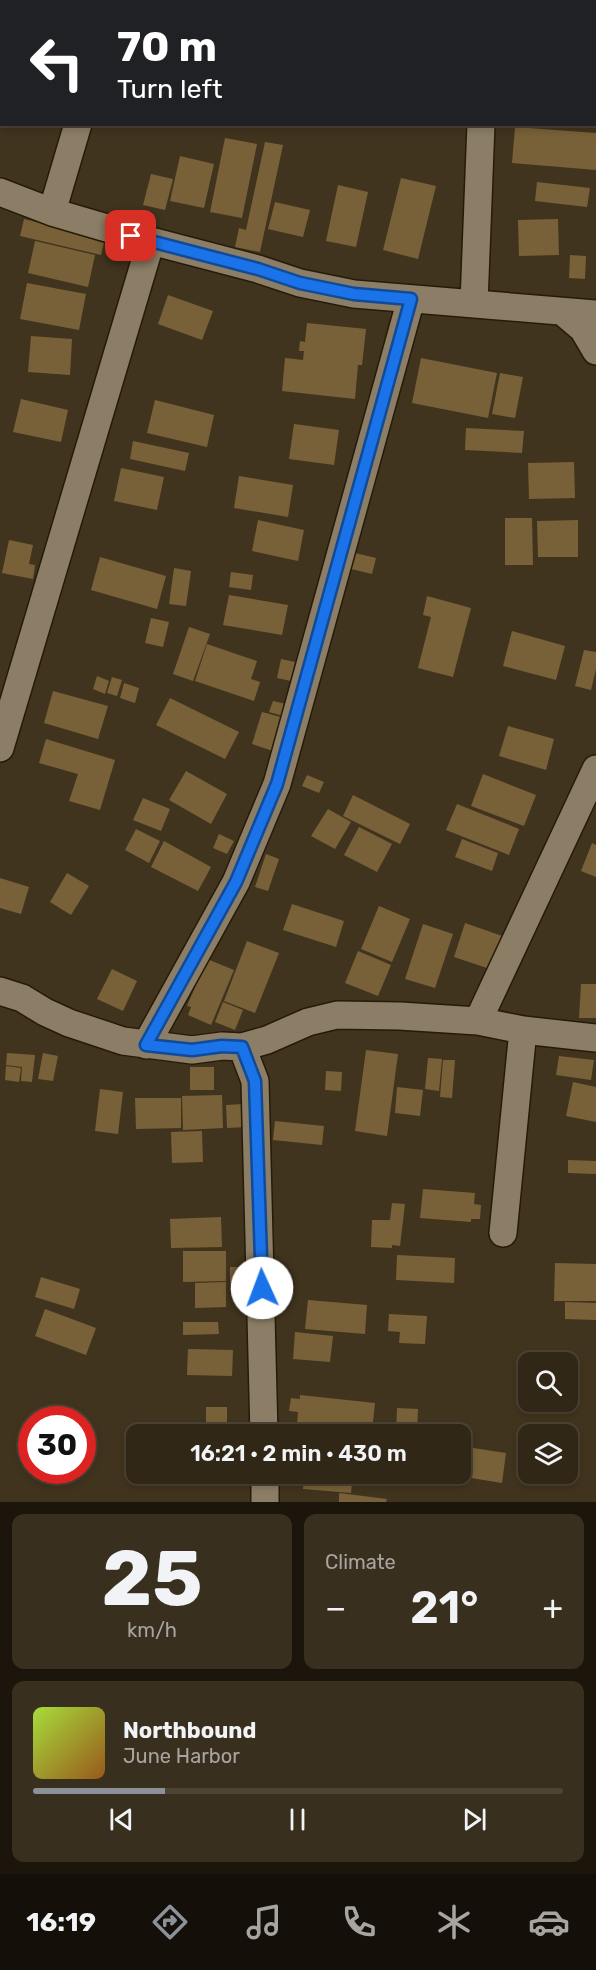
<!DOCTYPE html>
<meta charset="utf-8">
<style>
:root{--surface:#312716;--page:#392f1f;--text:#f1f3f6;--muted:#a8a5a1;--line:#4c4435;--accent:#8c9099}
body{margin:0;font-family:Rubik,sans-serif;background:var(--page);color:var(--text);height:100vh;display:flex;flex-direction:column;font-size:22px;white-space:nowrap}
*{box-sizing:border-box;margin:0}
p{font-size:20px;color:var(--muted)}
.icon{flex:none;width:33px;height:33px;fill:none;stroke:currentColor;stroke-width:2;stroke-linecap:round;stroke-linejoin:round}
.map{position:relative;height:1502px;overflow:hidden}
.panel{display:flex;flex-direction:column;gap:12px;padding:12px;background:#1b150c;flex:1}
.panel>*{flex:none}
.top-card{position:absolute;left:0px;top:0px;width:597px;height:126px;box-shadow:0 3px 9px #0003,0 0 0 2px var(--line);background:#202124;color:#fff;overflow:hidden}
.controls{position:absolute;left:518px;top:1352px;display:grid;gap:12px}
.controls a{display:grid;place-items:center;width:60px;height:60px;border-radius:12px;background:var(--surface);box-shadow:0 3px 9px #0003,0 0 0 2px var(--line);font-size:30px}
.speed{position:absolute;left:18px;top:1406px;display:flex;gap:12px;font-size:30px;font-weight:700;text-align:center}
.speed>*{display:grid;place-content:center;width:78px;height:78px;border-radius:50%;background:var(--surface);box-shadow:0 3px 9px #0003,0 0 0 2px var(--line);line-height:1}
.speed .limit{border:9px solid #d22;background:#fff;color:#111}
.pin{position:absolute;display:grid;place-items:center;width:51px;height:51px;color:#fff;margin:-26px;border-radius:12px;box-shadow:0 3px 9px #0006}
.me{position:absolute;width:66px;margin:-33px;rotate:358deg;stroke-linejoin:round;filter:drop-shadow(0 0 4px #0008)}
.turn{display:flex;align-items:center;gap:21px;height:126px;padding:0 18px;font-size:27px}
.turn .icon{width:78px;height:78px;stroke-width:2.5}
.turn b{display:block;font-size:42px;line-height:51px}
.big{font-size:45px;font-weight:600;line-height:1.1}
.panel .widget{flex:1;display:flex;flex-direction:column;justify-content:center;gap:9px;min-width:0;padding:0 21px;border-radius:12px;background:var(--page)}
.panel .dial{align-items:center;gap:0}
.dial b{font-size:78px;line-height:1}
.song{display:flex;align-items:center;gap:18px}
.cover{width:72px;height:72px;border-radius:9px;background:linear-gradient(135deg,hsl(80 70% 55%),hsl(30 70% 35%))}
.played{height:6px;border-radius:3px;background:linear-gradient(90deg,var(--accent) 25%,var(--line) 25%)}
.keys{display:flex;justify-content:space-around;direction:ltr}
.heat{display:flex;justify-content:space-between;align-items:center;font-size:33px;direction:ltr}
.panel .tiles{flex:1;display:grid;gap:12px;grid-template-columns:1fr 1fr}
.widget:last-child{grid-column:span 2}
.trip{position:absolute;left:126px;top:1424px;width:345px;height:60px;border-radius:12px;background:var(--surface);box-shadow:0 3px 9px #0003,0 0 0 2px var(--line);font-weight:600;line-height:60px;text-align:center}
.dock{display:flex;height:96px;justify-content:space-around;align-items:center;background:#141009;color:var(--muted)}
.dock .icon{width:42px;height:42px}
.dock .current{color:var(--accent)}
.dock b{font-size:27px;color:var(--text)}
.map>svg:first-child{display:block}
.building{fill:#786138}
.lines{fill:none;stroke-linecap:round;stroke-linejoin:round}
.minor-casing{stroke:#271b06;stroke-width:30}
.minor{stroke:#8c7e66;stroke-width:27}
.route-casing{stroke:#114b97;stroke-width:15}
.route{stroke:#1a73e8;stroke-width:10}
</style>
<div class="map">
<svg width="596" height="1502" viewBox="0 0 596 1502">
<rect width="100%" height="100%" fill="#41341e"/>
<path class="building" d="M 515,127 L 596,133 L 596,170 L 512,163 Z
M 225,138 L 257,144 L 242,218 L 210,212 Z
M 265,142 L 283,145 L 260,252 L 235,247 L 239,228 L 246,230 Z
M 180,156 L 214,164 L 204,208 L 170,201 Z
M 151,174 L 173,179 L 165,210 L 143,205 Z
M 401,178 L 436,186 L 418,259 L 383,250 Z
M 537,182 L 590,188 L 587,207 L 535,201 Z
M 338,185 L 368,192 L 356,247 L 326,241 Z
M 275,202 L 310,210 L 303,237 L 268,229 Z
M 24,219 L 105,239 L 101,255 L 20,236 Z
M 558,219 L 559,255 L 519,256 L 518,220 Z
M 35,241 L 95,255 L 88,287 L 28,273 Z
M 570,255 L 586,256 L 585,279 L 569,278 Z
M 27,283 L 86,294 L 79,330 L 20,319 Z
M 168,295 L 213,311 L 202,340 L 158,324 Z
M 307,323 L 366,329 L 362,365 L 358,365 L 355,399 L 282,391 L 285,358 L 303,360 L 304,351 L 299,351 L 300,341 L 305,342 Z
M 31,336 L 72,339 L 70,375 L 28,372 Z
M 421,358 L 497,373 L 488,418 L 412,403 Z
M 500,373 L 523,377 L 515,418 L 492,414 Z
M 21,399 L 68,410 L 61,442 L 13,432 Z
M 155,400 L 214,415 L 207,447 L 147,433 Z
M 294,424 L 339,430 L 334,465 L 289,459 Z
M 466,428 L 524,431 L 522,453 L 465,450 Z
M 133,441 L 189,453 L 185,471 L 130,459 Z
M 574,462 L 575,498 L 529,499 L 528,463 Z
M 121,468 L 164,477 L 157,510 L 114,501 Z
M 239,476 L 293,485 L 288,517 L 234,508 Z
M 505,518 L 532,518 L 533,565 L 505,565 Z
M 258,520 L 304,530 L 298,561 L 252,551 Z
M 578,520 L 578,557 L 538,557 L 537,521 Z
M 9,540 L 33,545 L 29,564 L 35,565 L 33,579 L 2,573 Z
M 355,553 L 376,558 L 372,574 L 351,569 Z
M 100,557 L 166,576 L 157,609 L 91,590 Z
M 174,568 L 191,571 L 186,606 L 169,604 Z
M 231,572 L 253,575 L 251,590 L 229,587 Z
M 229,595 L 288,605 L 282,635 L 223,625 Z
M 427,596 L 471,608 L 453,677 L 418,668 L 431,617 L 423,615 Z
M 151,618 L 169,622 L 163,647 L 145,643 Z
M 189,627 L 210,634 L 193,681 L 173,674 Z
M 512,631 L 565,646 L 556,680 L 503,666 Z
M 207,644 L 257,661 L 251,679 L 260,682 L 254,701 L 195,681 Z
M 584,650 L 596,652 L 596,669 L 591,690 L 575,686 Z
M 281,659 L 295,662 L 291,681 L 277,678 Z
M 97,676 L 109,681 L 105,694 L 93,689 Z
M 112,677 L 122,680 L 117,696 L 107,693 Z
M 124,683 L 139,688 L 135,703 L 120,698 Z
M 53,691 L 108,706 L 98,739 L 44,723 Z
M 170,698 L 239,732 L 225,759 L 156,725 Z
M 273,701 L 286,704 L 283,716 L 269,712 Z
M 262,712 L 284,718 L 273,751 L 252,744 Z
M 508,726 L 554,739 L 546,770 L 499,756 Z
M 46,739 L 115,760 L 100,810 L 69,801 L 78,774 L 39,763 Z
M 186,771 L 227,794 L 211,824 L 169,800 Z
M 483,774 L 536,795 L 524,826 L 471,806 Z
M 307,775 L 324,782 L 319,793 L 302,786 Z
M 353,795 L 410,824 L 400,844 L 343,816 Z
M 143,798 L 170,809 L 161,831 L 133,820 Z
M 457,804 L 519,829 L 509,855 L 446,830 Z
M 328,809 L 351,822 L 335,849 L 311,836 Z
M 359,827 L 392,844 L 377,872 L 344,855 Z
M 136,829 L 160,841 L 149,863 L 125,850 Z
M 219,834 L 234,841 L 227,854 L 213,848 Z
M 462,839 L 498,853 L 492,871 L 455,857 Z
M 164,841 L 211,867 L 198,891 L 151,867 Z
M 592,843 L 596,845 L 596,877 L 581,871 Z
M 266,854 L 279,859 L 268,891 L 255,887 Z
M 67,873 L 89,886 L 71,915 L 50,902 Z
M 0,878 L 29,887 L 21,914 L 0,908 Z
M 292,904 L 344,921 L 336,947 L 283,930 Z
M 379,906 L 410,919 L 392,962 L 361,949 Z
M 465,923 L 508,938 L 496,971 L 454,957 Z
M 423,924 L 453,934 L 435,988 L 405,979 Z
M 247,941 L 279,953 L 255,1013 L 224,1001 Z
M 358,951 L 391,965 L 378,996 L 345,983 Z
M 207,959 L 234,970 L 211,1025 L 188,1015 L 191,1007 L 187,1006 Z
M 112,969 L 137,981 L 123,1011 L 97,999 Z
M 581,984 L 596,984 L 596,1018 L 579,1018 Z
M 223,1002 L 243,1010 L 235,1030 L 215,1022 Z
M 366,1050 L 398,1054 L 387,1136 L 355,1131 Z
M 7,1053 L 35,1055 L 32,1082 L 21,1081 L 22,1067 L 6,1065 Z
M 43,1053 L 58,1056 L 53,1081 L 38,1079 Z
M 559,1056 L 594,1060 L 591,1080 L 556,1075 Z
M 428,1058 L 442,1059 L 439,1091 L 425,1089 Z
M 443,1060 L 455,1060 L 452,1098 L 440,1097 Z
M 6,1066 L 21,1068 L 19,1082 L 5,1080 Z
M 190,1067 L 214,1067 L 214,1090 L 190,1090 Z
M 326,1071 L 342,1072 L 341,1091 L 325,1090 Z
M 573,1082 L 596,1087 L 596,1122 L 566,1116 Z
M 397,1087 L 423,1090 L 420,1116 L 395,1113 Z
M 100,1089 L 123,1092 L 118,1134 L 95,1131 Z
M 222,1095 L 223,1128 L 183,1130 L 182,1096 Z
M 135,1098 L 181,1098 L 181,1128 L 136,1129 Z
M 244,1104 L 245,1127 L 227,1128 L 226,1105 Z
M 275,1121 L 324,1126 L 322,1145 L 273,1140 Z
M 202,1131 L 203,1162 L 172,1163 L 171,1132 Z
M 568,1160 L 596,1161 L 596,1174 L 568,1173 Z
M 423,1189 L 475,1193 L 474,1204 L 481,1205 L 480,1219 L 471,1219 L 471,1222 L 420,1218 Z
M 392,1203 L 405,1204 L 400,1246 L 392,1245 L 392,1248 L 371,1247 L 372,1220 L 390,1220 Z
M 221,1217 L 222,1247 L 171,1248 L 170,1219 Z
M 183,1251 L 226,1251 L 226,1281 L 183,1282 Z
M 397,1255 L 455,1258 L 454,1283 L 396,1280 Z
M 555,1263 L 596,1264 L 596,1301 L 554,1301 Z
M 230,1267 L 245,1267 L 245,1282 L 230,1282 Z
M 41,1277 L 80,1289 L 74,1309 L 35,1297 Z
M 226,1282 L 226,1307 L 195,1308 L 195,1283 Z
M 267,1293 L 285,1294 L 283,1313 L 265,1312 Z
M 308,1300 L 367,1305 L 365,1334 L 305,1329 Z
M 565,1302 L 596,1303 L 596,1320 L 565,1319 Z
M 45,1309 L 96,1328 L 86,1355 L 35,1336 Z
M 389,1314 L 427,1316 L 425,1344 L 399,1343 L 400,1332 L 388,1331 Z
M 183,1322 L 218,1322 L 219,1334 L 183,1335 Z
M 295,1332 L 333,1336 L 330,1362 L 293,1359 Z
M 188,1349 L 233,1350 L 232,1376 L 187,1375 Z
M 300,1395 L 375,1403 L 372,1432 L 297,1424 L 298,1412 L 289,1411 L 291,1398 L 300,1399 Z
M 206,1407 L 227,1407 L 227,1434 L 206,1434 Z
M 397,1408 L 418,1409 L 417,1434 L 396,1434 Z
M 308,1428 L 359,1432 L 358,1434 L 308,1434 Z
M 460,1446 L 506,1453 L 502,1483 L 446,1474 L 460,1473 Z
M 294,1473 L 353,1473 L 351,1493 L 303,1489 L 304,1477 L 294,1476 Z
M 339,1493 L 387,1499 L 386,1502 L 339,1502 Z"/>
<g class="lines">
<g class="minor-casing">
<path id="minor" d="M 350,0 L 354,2
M 114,2 L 115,0
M 487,2 L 487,0
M 0,192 L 52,212 L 151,241 L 258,269 L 300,283 L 354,294 L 596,314
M 52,212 L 78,124
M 474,303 L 481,124
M 563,312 L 583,329 L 596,351
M 0,748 L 151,241
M 0,991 L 22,998 L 45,1012 L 69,1023 L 123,1041 L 192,1050 L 222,1046 L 242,1047 L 267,1040 L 308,1022 L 337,1015 L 400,1016 L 478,1021 L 523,1030 L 596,1038
M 478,1021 L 596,769
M 146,1045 L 236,882 L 277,784 L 411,299
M 242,1047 L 255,1081 L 264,1434
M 503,1233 L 523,1030
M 265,1502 L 265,1473"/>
</g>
<use href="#minor" class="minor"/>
</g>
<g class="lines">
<g class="route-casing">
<path id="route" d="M 131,236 L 258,269 L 300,283 L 354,294 L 411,299 L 277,784 L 236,882 L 146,1045 L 192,1050 L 222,1046 L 242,1047 L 255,1081 L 262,1288"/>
</g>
<use href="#route" class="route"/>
</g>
</svg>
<div class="controls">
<a><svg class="icon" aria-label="search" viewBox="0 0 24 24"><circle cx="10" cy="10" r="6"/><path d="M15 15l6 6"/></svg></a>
<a><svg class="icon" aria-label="layers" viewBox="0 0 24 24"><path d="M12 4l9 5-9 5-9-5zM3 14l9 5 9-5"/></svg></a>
</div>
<div class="speed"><div class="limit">30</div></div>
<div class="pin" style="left:131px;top:236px;background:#d93025"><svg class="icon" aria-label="arrive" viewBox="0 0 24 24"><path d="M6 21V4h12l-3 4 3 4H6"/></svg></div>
<svg class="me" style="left:262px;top:1288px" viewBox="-20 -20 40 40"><circle r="19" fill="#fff"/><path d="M0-13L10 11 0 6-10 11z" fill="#1a73e8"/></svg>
<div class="trip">16:21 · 2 min · 430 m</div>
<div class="top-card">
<div class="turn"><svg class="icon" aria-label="left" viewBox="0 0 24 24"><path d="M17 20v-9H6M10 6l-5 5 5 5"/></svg><div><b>70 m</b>Turn left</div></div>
</div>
</div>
<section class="panel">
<div class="tiles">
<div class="widget dial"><b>25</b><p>km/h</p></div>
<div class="widget"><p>Climate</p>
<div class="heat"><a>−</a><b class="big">21°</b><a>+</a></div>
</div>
<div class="widget">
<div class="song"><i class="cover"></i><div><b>Northbound</b><p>June Harbor</p></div></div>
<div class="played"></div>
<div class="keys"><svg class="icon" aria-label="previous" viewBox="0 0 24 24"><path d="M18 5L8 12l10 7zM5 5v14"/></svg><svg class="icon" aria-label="pause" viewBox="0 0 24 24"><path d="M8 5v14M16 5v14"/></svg><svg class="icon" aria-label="next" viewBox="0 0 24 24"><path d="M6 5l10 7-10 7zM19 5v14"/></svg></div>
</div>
</div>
</section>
<nav class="dock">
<b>16:19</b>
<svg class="icon current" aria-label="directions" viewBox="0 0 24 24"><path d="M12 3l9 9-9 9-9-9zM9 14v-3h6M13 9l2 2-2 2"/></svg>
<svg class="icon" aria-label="music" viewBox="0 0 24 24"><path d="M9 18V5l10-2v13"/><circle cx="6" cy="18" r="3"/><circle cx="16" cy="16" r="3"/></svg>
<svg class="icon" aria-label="phone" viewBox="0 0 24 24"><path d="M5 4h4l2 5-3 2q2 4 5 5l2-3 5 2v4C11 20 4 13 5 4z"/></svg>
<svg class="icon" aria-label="climate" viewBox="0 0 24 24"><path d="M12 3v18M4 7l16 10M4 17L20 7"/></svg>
<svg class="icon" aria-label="car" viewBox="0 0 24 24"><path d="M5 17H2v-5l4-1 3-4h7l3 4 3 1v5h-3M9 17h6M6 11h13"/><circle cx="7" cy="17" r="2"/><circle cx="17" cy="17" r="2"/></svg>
</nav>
